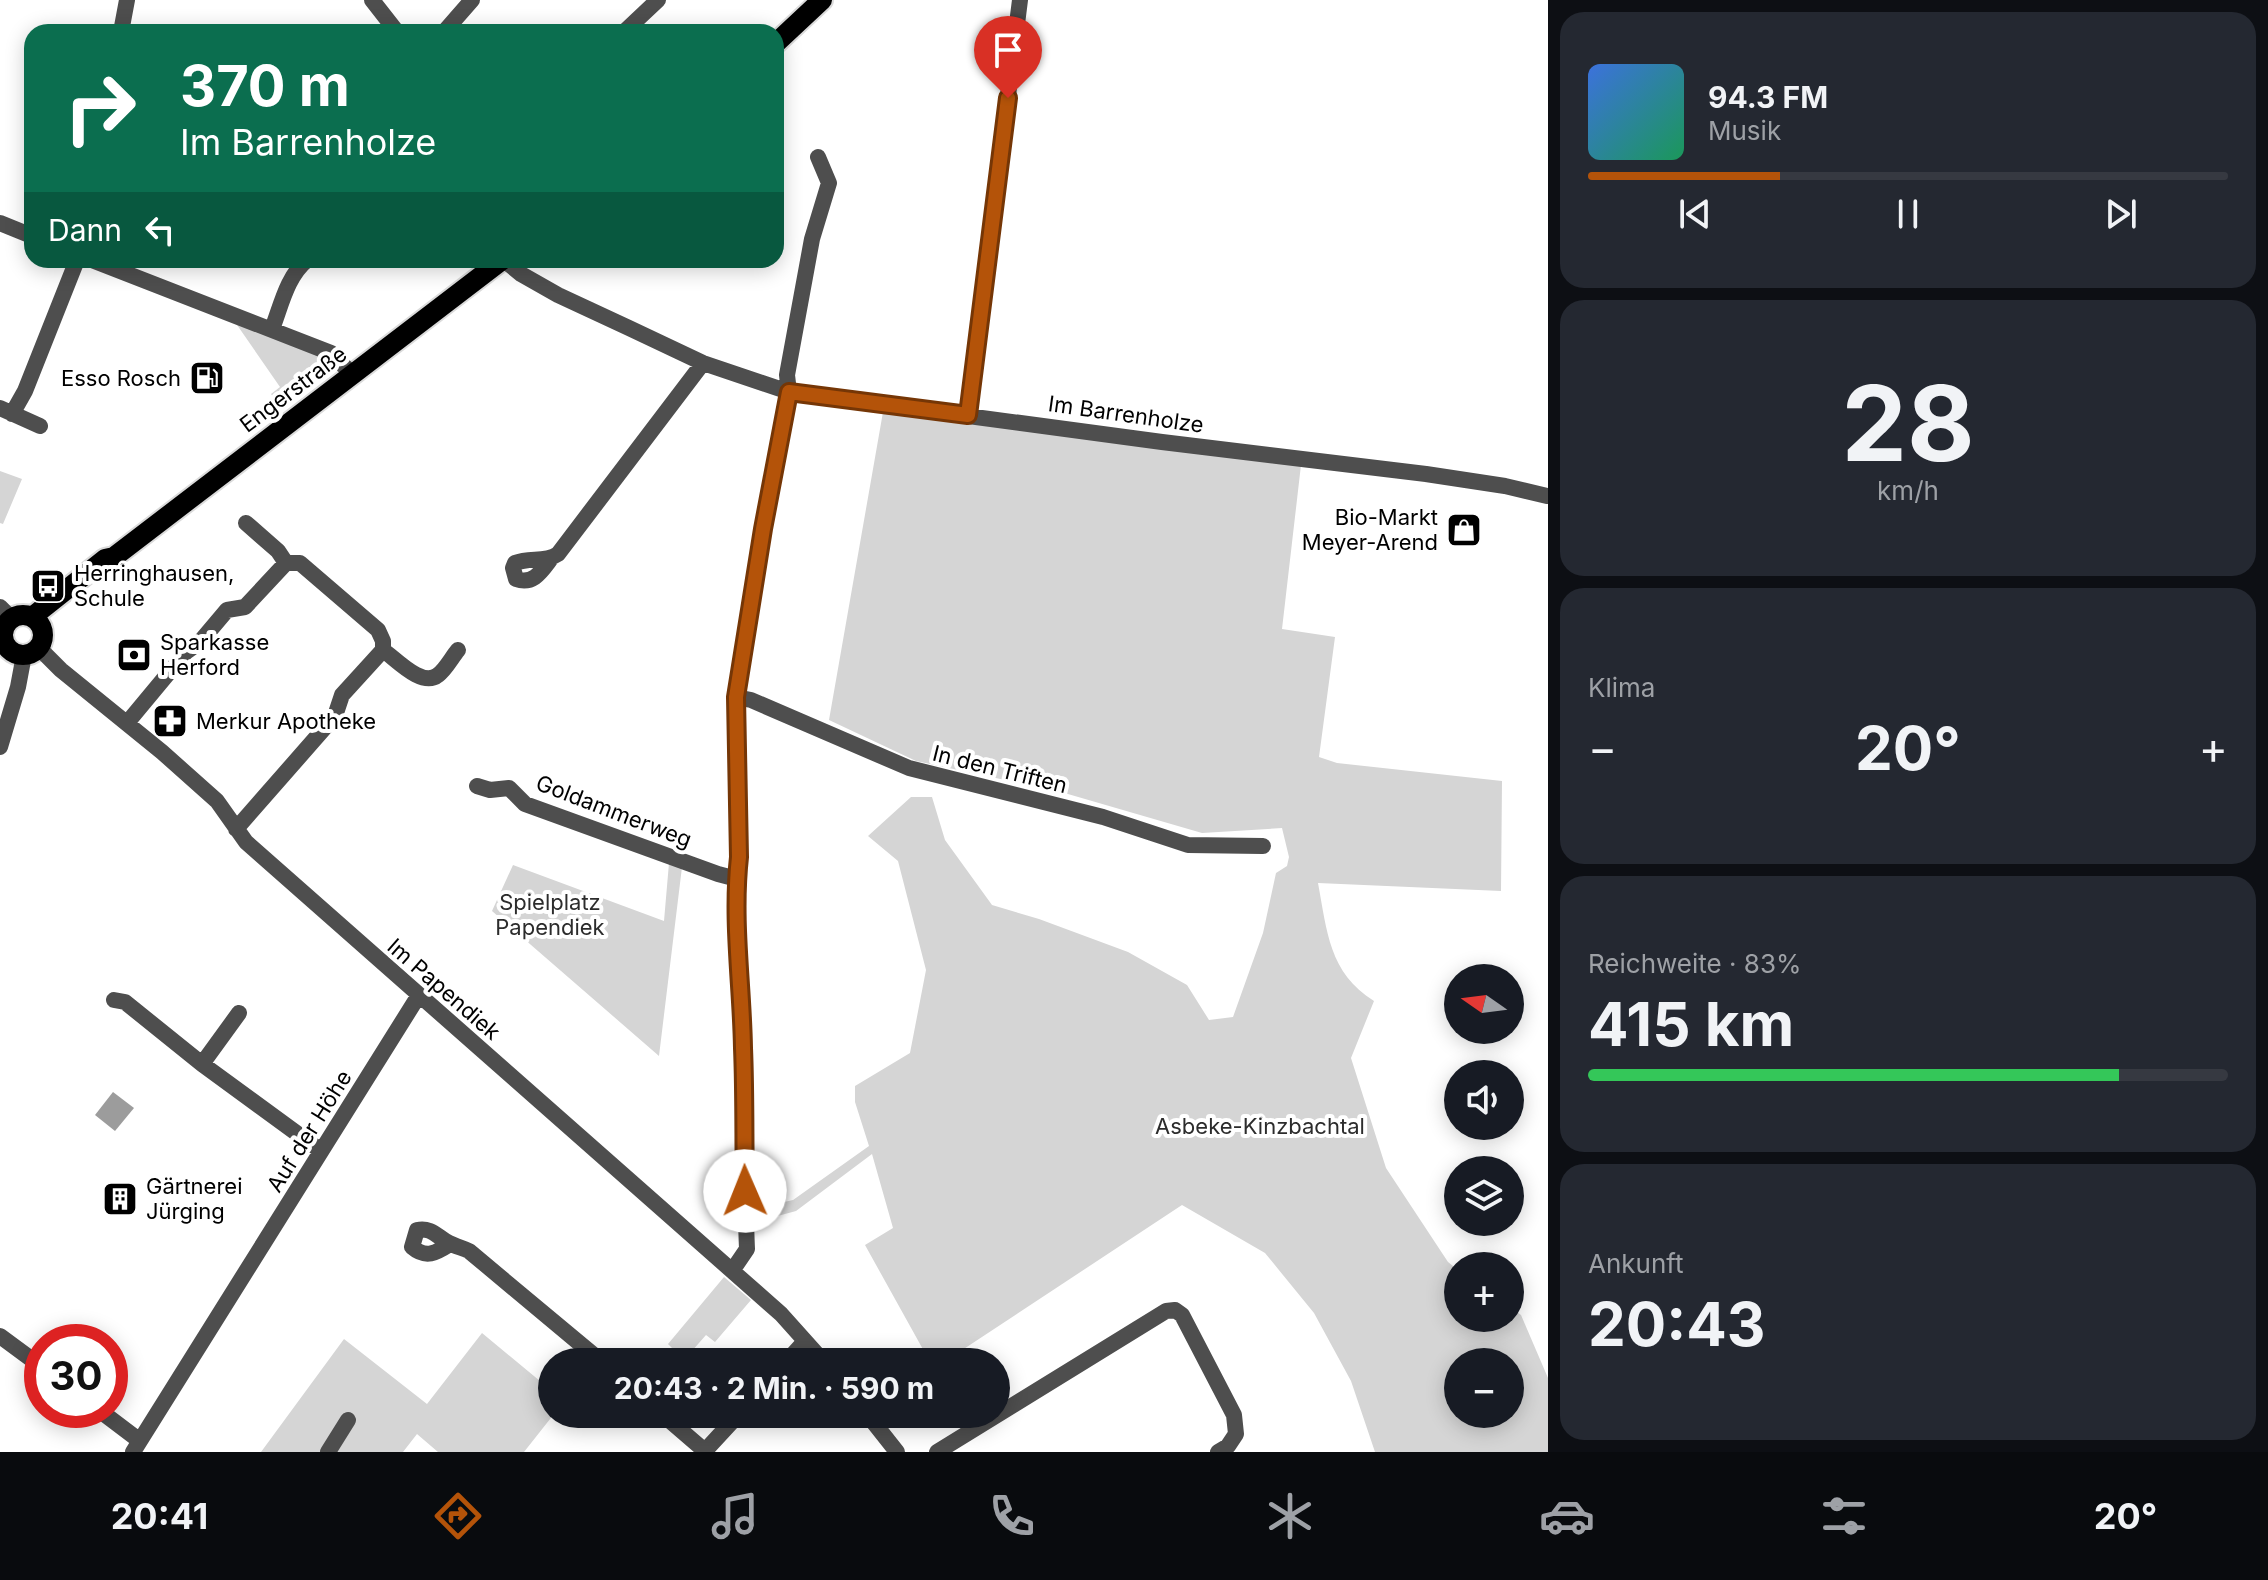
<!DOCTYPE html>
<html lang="de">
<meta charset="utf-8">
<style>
:root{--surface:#171b24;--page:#242831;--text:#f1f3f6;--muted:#9ea1a6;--line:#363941;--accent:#b45309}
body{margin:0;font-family:Inter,sans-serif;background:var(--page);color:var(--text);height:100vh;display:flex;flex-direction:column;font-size:30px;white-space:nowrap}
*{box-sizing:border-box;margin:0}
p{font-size:26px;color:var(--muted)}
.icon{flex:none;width:44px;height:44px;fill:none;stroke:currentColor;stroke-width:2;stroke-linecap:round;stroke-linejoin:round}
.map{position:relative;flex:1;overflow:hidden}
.side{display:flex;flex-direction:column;gap:12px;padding:12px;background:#0d0f14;width:720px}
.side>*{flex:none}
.top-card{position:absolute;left:24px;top:24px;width:760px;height:244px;border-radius:24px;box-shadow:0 4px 20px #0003;background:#0b6e4f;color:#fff;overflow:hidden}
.needle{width:52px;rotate:284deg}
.fabs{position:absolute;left:1444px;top:964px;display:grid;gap:16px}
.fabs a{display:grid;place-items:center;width:80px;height:80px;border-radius:50%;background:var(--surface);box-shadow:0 4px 20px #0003;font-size:40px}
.speed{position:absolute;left:24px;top:1324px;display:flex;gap:16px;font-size:40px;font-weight:700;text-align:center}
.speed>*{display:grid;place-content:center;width:104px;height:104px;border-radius:50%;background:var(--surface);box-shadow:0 4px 20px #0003;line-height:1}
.speed .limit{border:12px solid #d22;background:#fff;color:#111}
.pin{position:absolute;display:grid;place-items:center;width:68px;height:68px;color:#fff;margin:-82px -34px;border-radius:50% 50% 50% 0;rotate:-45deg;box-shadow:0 0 8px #0007}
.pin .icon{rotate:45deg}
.me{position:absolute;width:88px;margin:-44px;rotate:359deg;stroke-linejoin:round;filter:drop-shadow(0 0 6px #0008)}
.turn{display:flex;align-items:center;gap:28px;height:168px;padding:0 24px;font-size:36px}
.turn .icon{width:104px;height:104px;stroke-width:2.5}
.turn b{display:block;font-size:56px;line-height:68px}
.then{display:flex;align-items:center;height:76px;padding:0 24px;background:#0003;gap:16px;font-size:30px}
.big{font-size:60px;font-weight:700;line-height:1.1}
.side .tile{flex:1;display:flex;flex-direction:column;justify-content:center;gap:12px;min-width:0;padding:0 28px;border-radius:24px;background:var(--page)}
.side .dial{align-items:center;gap:0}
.dial b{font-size:104px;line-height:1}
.song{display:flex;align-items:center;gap:24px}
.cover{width:96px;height:96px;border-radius:12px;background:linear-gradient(135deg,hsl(220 70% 55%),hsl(150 70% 35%))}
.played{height:8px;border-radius:4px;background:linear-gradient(90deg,var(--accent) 30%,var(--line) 30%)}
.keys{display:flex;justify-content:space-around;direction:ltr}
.heat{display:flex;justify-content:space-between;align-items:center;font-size:44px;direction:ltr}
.charge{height:12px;border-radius:6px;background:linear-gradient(90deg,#34c759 83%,var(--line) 0)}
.trip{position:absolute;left:538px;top:1348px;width:472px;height:80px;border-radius:40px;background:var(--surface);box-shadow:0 4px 20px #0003;font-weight:700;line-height:80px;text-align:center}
.menu{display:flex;height:128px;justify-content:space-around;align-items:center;background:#090b0e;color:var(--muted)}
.menu .icon{width:56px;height:56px}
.menu .current{color:var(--accent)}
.menu b{font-size:36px;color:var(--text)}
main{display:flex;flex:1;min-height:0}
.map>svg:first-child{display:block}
.green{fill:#d5d5d5;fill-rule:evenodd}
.water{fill:#9c9c9c}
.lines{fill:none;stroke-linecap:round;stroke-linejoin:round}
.major-casing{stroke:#dbdbdb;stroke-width:24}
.minor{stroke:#4e4e4e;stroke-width:16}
.major{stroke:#000;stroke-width:20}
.route-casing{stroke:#753606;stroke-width:20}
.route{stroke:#b45309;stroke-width:14}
.labels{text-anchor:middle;stroke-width:8;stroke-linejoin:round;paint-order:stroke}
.poi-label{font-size:22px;fill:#000;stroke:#fff;text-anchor:start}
.street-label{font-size:22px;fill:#000;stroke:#fff}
.park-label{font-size:22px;fill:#2c2c2c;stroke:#fff}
</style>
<main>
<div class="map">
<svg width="1548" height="1452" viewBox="0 0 1548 1452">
<rect width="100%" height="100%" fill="#fff"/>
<path class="green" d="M 235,322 L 321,355 L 328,371 L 293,399 L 287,402 L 276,401 L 271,394 L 280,387 Z
M 883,412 L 1301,465 L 1282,629 L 1335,637 L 1319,757 L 1337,763 L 1502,781 L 1501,891 L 1318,883 C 1327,931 1329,973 1374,1001 L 1351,1058 L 1386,1168 L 1448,1262 L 1458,1270 L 1458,1318 L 1510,1318 L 1510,1307 L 1521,1315 L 1548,1378 L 1548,1452 L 1375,1452 L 1351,1381 L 1314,1313 L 1265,1253 L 1182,1205 L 944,1362 L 930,1362 L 865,1245 L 893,1228 L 872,1154 L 796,1211 L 759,1221 L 758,1208 L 793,1200 L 869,1146 L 855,1102 L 855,1086 L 910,1053 L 926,970 L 898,861 L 868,836 L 911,797 L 932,797 L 945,840 L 992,905 L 1039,919 L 1128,952 L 1187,985 L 1209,1020 L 1233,1017 L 1263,933 L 1276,873 L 1287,866 L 1289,857 L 1282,828 L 1202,833 L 1061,792 L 916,761 L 829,720 ZM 1458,1362 L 1510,1362 L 1510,1414 L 1458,1414 Z
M 0,471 L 22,479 L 3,524 L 0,523 Z
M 669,863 L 682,867 L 659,1056 L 492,911 L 513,865 L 664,921 Z
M 724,1277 L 751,1300 L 715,1342 L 706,1335 L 684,1360 L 668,1344 Z
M 482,1333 L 552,1391 L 554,1414 L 524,1452 L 438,1452 L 417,1434 L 403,1452 L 261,1452 L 344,1339 L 427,1404 Z"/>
<path class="water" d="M 113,1092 L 134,1108 L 115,1131 L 95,1115 Z"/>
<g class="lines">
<g class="major-casing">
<path id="major" d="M 776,43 L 822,0
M3 635a20 20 0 1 1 40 0a20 20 0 1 1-40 0Z
M 32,617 L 105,559 L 114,557 L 502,260"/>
</g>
<path class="minor" d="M 372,0 L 397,32
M 121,32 L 127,0
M 444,32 L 472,0
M 624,32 L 658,0
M 0,223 L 32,236
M 92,260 L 331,353 L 352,374
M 504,260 L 521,274 L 558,295 L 629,328 L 703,363 L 789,392 L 1162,442 L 1426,474 L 1505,486 L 1547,496
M 272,329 C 281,306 287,276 307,260
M 0,408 L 40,426
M 12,414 L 25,391 L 77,260
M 968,415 L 1020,0
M 246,523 L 278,551 L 286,563
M 550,560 C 541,572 533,585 516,579 L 513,568 L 515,563 C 530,557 545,563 558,554 L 703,363
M 0,607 L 11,618
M 38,647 L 61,670 L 162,752 L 217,801 L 246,842 L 781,1314 L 824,1362
M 383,650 C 396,659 422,688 438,675 C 446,669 452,657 458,650
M 736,697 L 751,700 L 909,768 L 1103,817 L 1188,845 L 1263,846
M 127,723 L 186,652 L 200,642 L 227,610 L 245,607 L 286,563 L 300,563 L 378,630 L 383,641 L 383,650 L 342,695 L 335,716 L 236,829
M 0,747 L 18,687 L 24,655
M 477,786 L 490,790 L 509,788 L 525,804 L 718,874 L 737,879
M 114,1000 L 125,1002 L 202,1064 L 321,1151
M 202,1064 L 239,1013
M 450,1244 C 436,1253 426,1259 412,1247 L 417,1230 C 432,1227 437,1237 449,1243 C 455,1246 462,1248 469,1251 L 602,1362
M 732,1271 L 747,1249 C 744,1182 746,1114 743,1047 C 741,984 732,920 739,857 L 736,697 L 763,529 L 789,392 L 787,375 L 812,239 L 829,183 L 818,157
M 0,1336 L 42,1367
M 786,1362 L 805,1341
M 99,1410 L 140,1441
M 662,1414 L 705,1451
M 867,1414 L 897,1452
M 133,1452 L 419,995
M 328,1452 L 348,1420
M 704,1452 L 739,1414
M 937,1452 L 1166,1311 L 1175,1310 L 1182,1315 L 1234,1415 L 1236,1434 L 1228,1446 L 1218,1452"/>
<use href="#major" class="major"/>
</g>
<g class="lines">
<g class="route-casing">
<path id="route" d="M 745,1191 C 744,1143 745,1096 743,1048 C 742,985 732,921 739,857 L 736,697 L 763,529 L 789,392 L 968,415 L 1008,98"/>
</g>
<use href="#route" class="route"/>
</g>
<defs>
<g id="fuel-square" transform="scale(1.8)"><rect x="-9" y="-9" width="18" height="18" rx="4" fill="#000" stroke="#fff"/><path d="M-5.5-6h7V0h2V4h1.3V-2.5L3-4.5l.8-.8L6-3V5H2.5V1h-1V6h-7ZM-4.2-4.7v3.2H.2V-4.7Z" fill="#fff"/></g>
<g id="shop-square" transform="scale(1.8)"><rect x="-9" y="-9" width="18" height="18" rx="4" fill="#000" stroke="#fff"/><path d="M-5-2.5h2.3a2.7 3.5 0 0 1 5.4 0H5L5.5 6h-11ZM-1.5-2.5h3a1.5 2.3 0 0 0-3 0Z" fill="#fff"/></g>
<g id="bus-square" transform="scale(1.8)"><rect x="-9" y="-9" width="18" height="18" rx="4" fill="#000" stroke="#fff"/><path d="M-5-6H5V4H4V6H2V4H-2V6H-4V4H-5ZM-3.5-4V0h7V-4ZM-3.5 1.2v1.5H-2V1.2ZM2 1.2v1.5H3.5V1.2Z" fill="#fff"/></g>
<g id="bank-square" transform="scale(1.8)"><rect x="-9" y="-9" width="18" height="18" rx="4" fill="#000" stroke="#fff"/><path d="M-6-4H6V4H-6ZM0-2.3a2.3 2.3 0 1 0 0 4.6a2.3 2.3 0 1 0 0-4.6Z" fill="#fff"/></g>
<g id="pharmacy-square" transform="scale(1.8)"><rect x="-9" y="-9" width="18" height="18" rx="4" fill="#000" stroke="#fff"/><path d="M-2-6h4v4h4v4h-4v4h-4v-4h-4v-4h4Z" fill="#fff"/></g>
<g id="building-square" transform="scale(1.8)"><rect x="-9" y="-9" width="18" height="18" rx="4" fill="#000" stroke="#fff"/><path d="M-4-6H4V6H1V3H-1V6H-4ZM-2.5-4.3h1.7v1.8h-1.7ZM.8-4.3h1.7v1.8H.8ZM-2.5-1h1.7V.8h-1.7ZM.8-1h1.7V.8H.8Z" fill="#fff"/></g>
</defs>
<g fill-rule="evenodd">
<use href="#fuel-square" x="207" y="378"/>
<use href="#shop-square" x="1464" y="530"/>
<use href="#bus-square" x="48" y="586"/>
<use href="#bank-square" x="134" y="655"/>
<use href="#pharmacy-square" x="170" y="721"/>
<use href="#building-square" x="120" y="1199"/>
</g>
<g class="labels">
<g class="poi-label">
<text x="181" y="386" text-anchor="end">Esso Rosch</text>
<text x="1438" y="525" text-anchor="end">Bio-Markt<tspan x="1438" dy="25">Meyer-Arend</tspan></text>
<text x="74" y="581">Herringhausen,<tspan x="74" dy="25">Schule</tspan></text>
<text x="160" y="650">Sparkasse<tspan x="160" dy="25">Herford</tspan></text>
<text x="196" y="729">Merkur Apotheke</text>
<text x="146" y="1194">Gärtnerei<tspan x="146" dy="25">Jürging</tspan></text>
</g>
<g class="street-label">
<text transform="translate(293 389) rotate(-37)" y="8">Engerstraße</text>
<text transform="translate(1126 414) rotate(8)" y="8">Im Barrenholze</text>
<text transform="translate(1000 769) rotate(14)" y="8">In den Triften</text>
<text transform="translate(614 811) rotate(21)" y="8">Goldammerweg</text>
<text transform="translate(444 989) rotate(41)" y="8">Im Papendiek</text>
<text transform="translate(309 1131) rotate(-58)" y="8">Auf der Höhe</text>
</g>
<g class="park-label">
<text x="550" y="910">Spielplatz<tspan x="550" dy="25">Papendiek</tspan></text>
<text x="1260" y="1134">Asbeke-Kinzbachtal</text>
</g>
</g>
</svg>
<div class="fabs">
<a><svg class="needle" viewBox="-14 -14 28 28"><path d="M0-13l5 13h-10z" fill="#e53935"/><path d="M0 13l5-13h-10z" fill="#9ea1a6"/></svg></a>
<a><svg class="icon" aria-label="sound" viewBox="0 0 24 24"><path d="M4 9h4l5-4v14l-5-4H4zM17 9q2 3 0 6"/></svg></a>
<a><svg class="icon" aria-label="layers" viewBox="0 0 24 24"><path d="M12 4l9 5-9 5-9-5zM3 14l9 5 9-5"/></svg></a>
<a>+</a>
<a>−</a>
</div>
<div class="speed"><div class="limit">30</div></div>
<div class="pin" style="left:1008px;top:98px;background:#d93025"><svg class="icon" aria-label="arrive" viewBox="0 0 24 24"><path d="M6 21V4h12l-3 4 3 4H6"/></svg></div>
<svg class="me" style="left:745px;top:1191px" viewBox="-20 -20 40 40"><circle r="19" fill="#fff"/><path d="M0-13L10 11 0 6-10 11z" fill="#b45309"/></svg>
<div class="trip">20:43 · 2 Min. · 590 m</div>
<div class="top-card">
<div class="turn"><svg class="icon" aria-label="right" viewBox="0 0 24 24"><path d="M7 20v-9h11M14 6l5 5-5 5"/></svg><div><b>370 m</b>Im Barrenholze</div></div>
<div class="then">Dann<svg class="icon" aria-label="left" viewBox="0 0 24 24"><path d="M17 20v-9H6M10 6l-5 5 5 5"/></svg></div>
</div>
</div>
<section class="side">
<div class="tile">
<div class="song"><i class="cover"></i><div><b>94.3 FM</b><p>Musik</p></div></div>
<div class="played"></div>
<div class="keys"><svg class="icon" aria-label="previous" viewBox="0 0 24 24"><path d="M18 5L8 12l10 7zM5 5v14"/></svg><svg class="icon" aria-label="pause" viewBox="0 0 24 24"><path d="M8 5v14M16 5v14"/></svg><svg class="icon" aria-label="next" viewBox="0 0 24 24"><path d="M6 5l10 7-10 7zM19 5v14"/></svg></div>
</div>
<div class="tile dial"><b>28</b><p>km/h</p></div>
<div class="tile"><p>Klima</p>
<div class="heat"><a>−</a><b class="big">20°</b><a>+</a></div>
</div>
<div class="tile"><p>Reichweite · 83%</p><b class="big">415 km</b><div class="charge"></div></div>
<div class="tile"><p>Ankunft</p><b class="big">20:43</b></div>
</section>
</main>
<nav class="menu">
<b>20:41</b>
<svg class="icon current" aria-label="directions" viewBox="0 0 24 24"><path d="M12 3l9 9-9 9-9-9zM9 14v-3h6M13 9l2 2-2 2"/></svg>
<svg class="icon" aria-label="music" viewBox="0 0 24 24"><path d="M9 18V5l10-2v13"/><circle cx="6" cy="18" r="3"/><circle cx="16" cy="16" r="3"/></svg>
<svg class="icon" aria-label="phone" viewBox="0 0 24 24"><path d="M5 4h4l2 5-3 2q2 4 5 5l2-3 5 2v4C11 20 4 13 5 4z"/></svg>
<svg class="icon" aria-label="climate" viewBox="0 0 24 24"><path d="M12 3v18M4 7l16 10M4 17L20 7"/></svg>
<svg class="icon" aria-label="car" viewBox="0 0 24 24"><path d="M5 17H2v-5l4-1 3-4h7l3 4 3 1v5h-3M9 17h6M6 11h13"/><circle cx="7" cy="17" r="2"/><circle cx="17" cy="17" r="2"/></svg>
<svg class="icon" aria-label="filters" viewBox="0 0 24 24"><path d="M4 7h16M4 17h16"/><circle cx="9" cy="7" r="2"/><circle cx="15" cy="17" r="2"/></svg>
<b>20°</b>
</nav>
